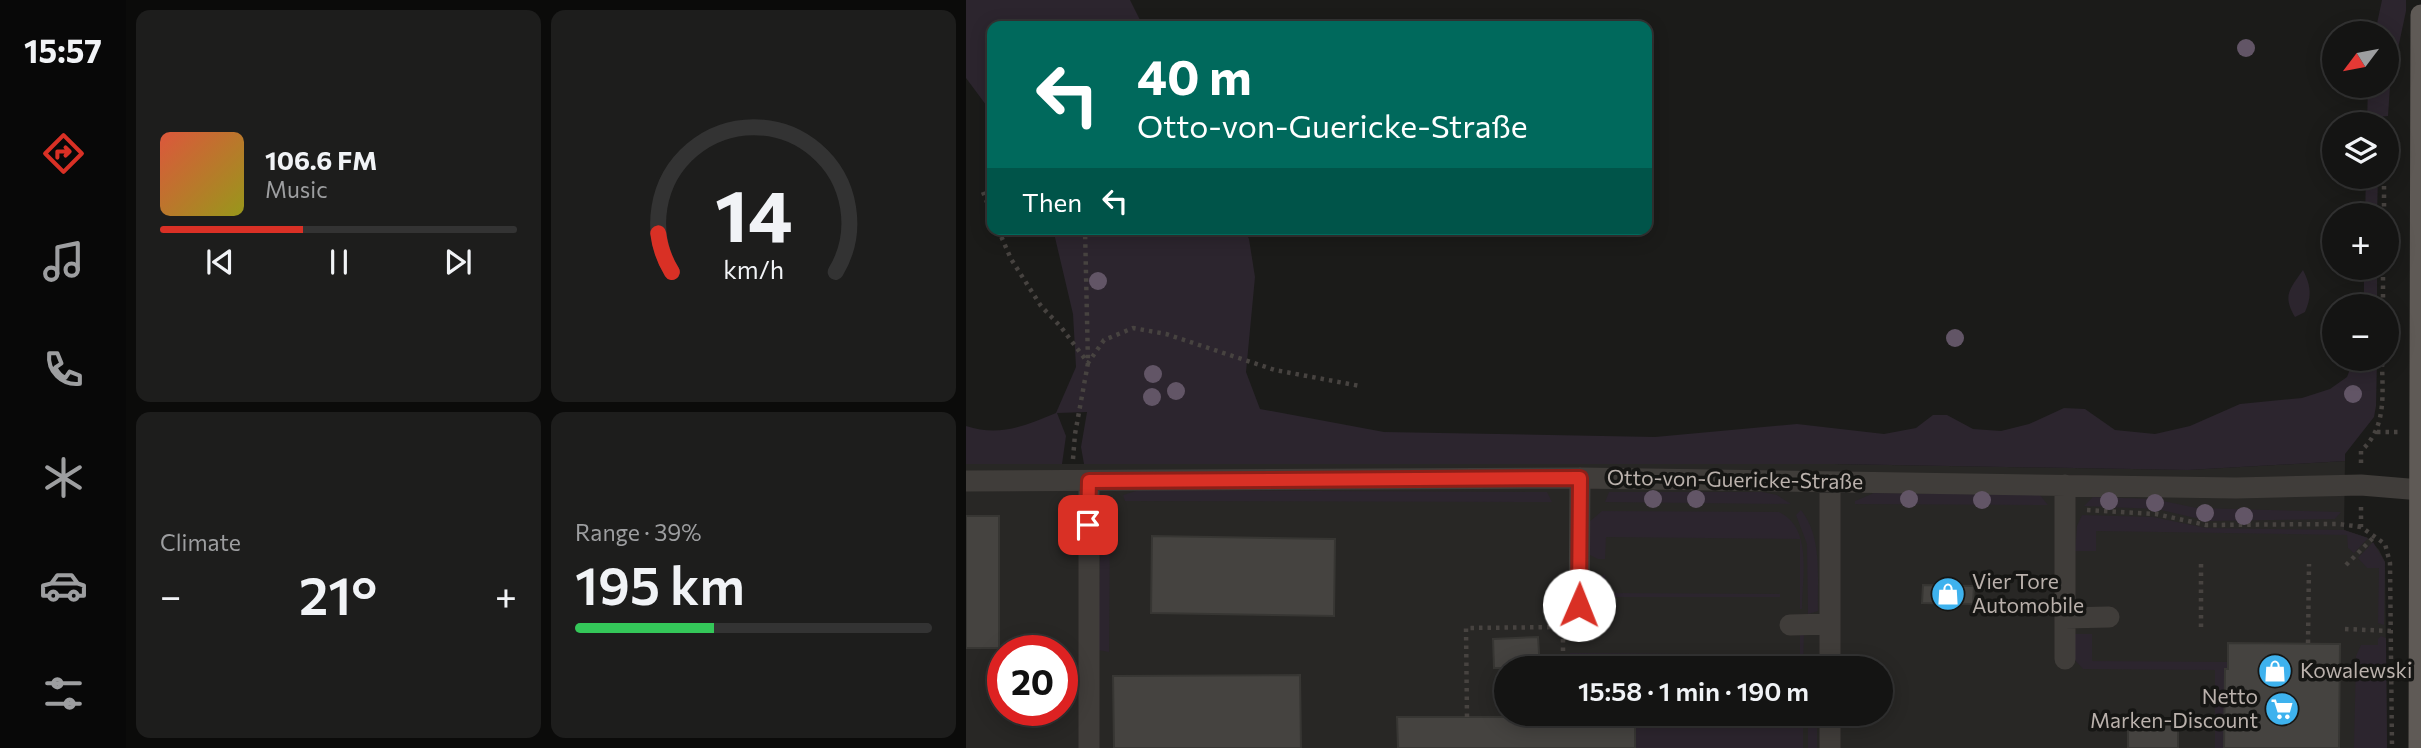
<!DOCTYPE html>
<meta charset="utf-8">
<style>
:root{--surface:#141413;--page:#1d1d1c;--text:#f1f3f6;--muted:#9d9ea0;--line:#333;--accent:#d93025}
body{margin:0;font-family:Commissioner,sans-serif;background:var(--page);color:var(--text);height:100vh;display:flex;flex-direction:column;font-size:26px;white-space:nowrap}
*{box-sizing:border-box;margin:0}
p{font-size:23px;color:var(--muted)}
.icon{flex:none;width:38px;height:38px;fill:none;stroke:currentColor;stroke-width:2;stroke-linecap:round;stroke-linejoin:round}
.map{position:relative;flex:1;overflow:hidden}
.sheet{display:flex;flex-direction:column;gap:10px;padding:10px;background:#0b0b0a;width:840px}
.sheet>*{flex:none}
.guide{position:absolute;left:21px;top:21px;width:665px;height:214px;border-radius:14px;box-shadow:0 4px 18px #0003,0 0 0 2px var(--line);background:#00695c;color:#fff;overflow:hidden}
.needle{width:46px;rotate:238deg}
.tools{position:absolute;left:1356px;top:21px;display:grid;gap:14px}
.tools a{display:grid;place-items:center;width:77px;height:77px;border-radius:50%;background:var(--surface);box-shadow:0 4px 18px #0003,0 0 0 2px var(--line);font-size:35px}
.speed{position:absolute;left:21px;top:635px;display:flex;gap:14px;font-size:35px;font-weight:700;text-align:center}
.speed>*{display:grid;place-content:center;width:91px;height:91px;border-radius:50%;background:var(--surface);box-shadow:0 4px 18px #0003,0 0 0 2px var(--line);line-height:1}
.speed .limit{border:10px solid #d22;background:#fff;color:#111}
.pin{position:absolute;display:grid;place-items:center;width:60px;height:60px;color:#fff;margin:-30px;border-radius:14px;box-shadow:0 4px 10px #0006}
.me{position:absolute;width:77px;margin:-38px;rotate:1deg;stroke-linejoin:round;filter:drop-shadow(0 0 5px #0008)}
.turn{display:flex;align-items:center;gap:24px;height:147px;padding:0 35px;font-size:32px}
.turn .icon{width:91px;height:91px;stroke-width:2.5}
.turn b{display:block;font-size:49px;line-height:60px}
.then{display:flex;align-items:center;height:66px;padding:0 35px;background:#0003;gap:14px;font-size:26px}
.big{font-size:52px;font-weight:600;line-height:1.1}
.sheet .tile{flex:1;display:flex;flex-direction:column;justify-content:center;gap:10px;min-width:0;padding:0 24px;border-radius:14px;background:var(--page)}
.sheet .dial{align-items:center;gap:0}
.dial svg{height:182px;overflow:visible;fill:none;stroke:var(--line);stroke-width:7;stroke-linecap:round;text-anchor:middle}
.dial text{fill:var(--text);stroke:none}
.song{display:flex;align-items:center;gap:21px}
.cover{width:84px;height:84px;border-radius:10px;background:linear-gradient(135deg,hsl(10 70% 55%),hsl(60 70% 35%))}
.played{height:7px;border-radius:4px;background:linear-gradient(90deg,var(--accent) 40%,var(--line) 40%)}
.keys{display:flex;justify-content:space-around;direction:ltr}
.heat{display:flex;justify-content:space-between;align-items:center;font-size:38px;direction:ltr}
.charge{height:10px;border-radius:5px;background:linear-gradient(90deg,#34c759 39%,var(--line) 0)}
.sheet .tiles{flex:1;display:grid;gap:10px;grid-template-columns:repeat(2,1fr)}
.trip{position:absolute;left:528px;top:656px;width:399px;height:70px;border-radius:35px;background:var(--surface);box-shadow:0 4px 18px #0003,0 0 0 2px var(--line);font-weight:600;line-height:70px;text-align:center}
main{display:flex;flex:1;min-height:0}
.dock{display:flex;flex-direction:column;width:126px;justify-content:space-around;align-items:center;background:#080808;color:var(--muted)}
.dock .icon{width:49px;height:49px}
.dock .active{color:var(--accent)}
.dock b{font-size:32px;color:var(--text)}
.map>svg:first-child{display:block}
.built{fill:#282725;fill-rule:evenodd}
.green{fill:#2c252e}
.building{fill:#454340;stroke:#373633;stroke-width:2}
.lines{fill:none;stroke-linecap:round;stroke-linejoin:round}
.path{stroke:#474340;stroke-width:4.5;stroke-dasharray:3.5 5;stroke-linecap:butt}
.minor{stroke:#403d3a;stroke-width:21}
.major{stroke:#5f5a56;stroke-width:21}
.tree{fill:#625566}
.route-casing{stroke:#8d1f18;stroke-width:18}
.route{stroke:#d93025;stroke-width:12}
.labels{text-anchor:middle;stroke-width:7;stroke-linejoin:round;paint-order:stroke}
.street-label{font-size:21px;fill:#bab1ac;stroke:#161614}
.poi-label{font-size:21px;fill:#bab1ac;stroke:#161614;text-anchor:start}
</style>
<main>
<nav class="dock">
<b>15:57</b>
<svg class="icon active" aria-label="directions" viewBox="0 0 24 24"><path d="M12 3l9 9-9 9-9-9zM9 14v-3h6M13 9l2 2-2 2"/></svg>
<svg class="icon" aria-label="music" viewBox="0 0 24 24"><path d="M9 18V5l10-2v13"/><circle cx="6" cy="18" r="3"/><circle cx="16" cy="16" r="3"/></svg>
<svg class="icon" aria-label="phone" viewBox="0 0 24 24"><path d="M5 4h4l2 5-3 2q2 4 5 5l2-3 5 2v4C11 20 4 13 5 4z"/></svg>
<svg class="icon" aria-label="climate" viewBox="0 0 24 24"><path d="M12 3v18M4 7l16 10M4 17L20 7"/></svg>
<svg class="icon" aria-label="car" viewBox="0 0 24 24"><path d="M5 17H2v-5l4-1 3-4h7l3 4 3 1v5h-3M9 17h6M6 11h13"/><circle cx="7" cy="17" r="2"/><circle cx="17" cy="17" r="2"/></svg>
<svg class="icon" aria-label="filters" viewBox="0 0 24 24"><path d="M4 7h16M4 17h16"/><circle cx="9" cy="7" r="2"/><circle cx="15" cy="17" r="2"/></svg>
</nav>
<section class="sheet">
<div class="tiles">
<div class="tile">
<div class="song"><i class="cover"></i><div><b>106.6 FM</b><p>Music</p></div></div>
<div class="played"></div>
<div class="keys"><svg class="icon" aria-label="previous" viewBox="0 0 24 24"><path d="M18 5L8 12l10 7zM5 5v14"/></svg><svg class="icon" aria-label="pause" viewBox="0 0 24 24"><path d="M8 5v14M16 5v14"/></svg><svg class="icon" aria-label="next" viewBox="0 0 24 24"><path d="M6 5l10 7-10 7zM19 5v14"/></svg></div>
</div>
<div class="tile dial"><svg viewBox="0 0 100 80">
<path d="M14 69A42 42 0 1 1 86 69"/>
<path d="M14 69A42 42 0 0 1 8 52" stroke="#d93025"/>
<text x="50" y="56" font-size="32" font-weight="700">14</text>
<text x="50" y="72" font-size="11">km/h</text>
</svg></div>
<div class="tile"><p>Climate</p>
<div class="heat"><a>−</a><b class="big">21°</b><a>+</a></div>
</div>
<div class="tile"><p>Range · 39%</p><b class="big">195 km</b><div class="charge"></div></div>
</div>
</section>
<div class="map">
<svg width="1455" height="748" viewBox="0 0 1455 748">
<rect width="100%" height="100%" fill="#1b1b19"/>
<path class="built" d="M 1379,461 L 1378,530 L 1402,538 L 1413,550 L 1419,562 L 1421,748 L 0,748 L 0,464 L 869,464 L 1222,470 ZM 37,651 L 96,651 L 96,710 L 37,710 ZM 541,668 L 915,668 L 915,714 L 541,714 Z"/>
<path class="green" d="M 0,0 L 164,0 L 177,26 L 26,26 L 26,113 L 0,78 Z
M 1416,0 L 1440,0 L 1440,11 L 1424,86 L 1422,116 L 1412,117 L 1412,124 L 1401,124 L 1402,86 L 1421,86 L 1421,33 L 1409,33 Z
M 1400,177 L 1412,177 L 1411,215 L 1399,215 Z
M 87,229 L 278,229 L 283,239 L 289,277 L 280,372 L 294,409 L 418,432 L 689,437 L 831,424 L 918,434 L 950,428 L 967,415 L 981,415 L 1007,429 L 1035,431 L 1063,424 L 1098,408 L 1119,409 L 1149,430 L 1189,434 L 1224,426 L 1274,404 L 1336,398 L 1364,389 L 1381,377 L 1388,359 L 1411,359 L 1410,406 L 1408,417 L 1379,454 L 1379,461 L 1222,470 L 869,464 L 118,464 L 115,447 L 121,412 L 91,413 L 100,436 L 96,464 L 0,464 L 0,426 C 34,437 59,426 90,413 L 110,367 L 107,314 Z
M 1398,268 L 1411,268 L 1411,306 L 1398,306 Z
M 1337,270 C 1345,286 1346,296 1339,312 L 1329,317 C 1316,295 1324,289 1337,270 Z
M 173,490 L 581,492 L 586,502 L 159,501 L 157,495 Z
M 643,492 L 796,492 L 811,495 L 825,504 L 639,502 Z
M 908,493 L 1074,495 L 1082,505 L 889,504 L 889,501 Z
M 1127,497 L 1187,499 L 1231,508 L 1375,512 L 1369,519 L 1242,521 L 1191,509 L 1118,506 Z
M 138,510 L 141,510 L 144,519 L 143,652 L 132,650 L 135,519 Z
M 835,510 C 857,538 851,577 852,611 L 842,614 L 841,544 L 830,515 Z
M 636,511 L 813,512 C 847,528 836,577 836,609 L 834,609 L 834,539 L 640,537 L 639,559 L 632,559 L 624,555 L 622,523 Z
M 1116,515 L 1187,517 L 1240,528 L 1378,530 L 1402,538 L 1388,553 L 1382,548 L 1381,535 L 1130,531 L 1130,551 L 1109,551 L 1111,526 Z
M 1407,542 L 1419,562 L 1418,625 L 1412,623 L 1413,568 L 1401,568 L 1392,558 Z
M 639,574 L 639,593 L 814,594 L 814,597 L 639,597 L 639,617 C 622,612 620,598 625,583 Z
M 834,631 L 838,631 L 837,668 L 604,668 L 604,653 L 834,655 Z
M 1108,634 L 1126,634 L 1126,661 L 1262,662 L 1262,669 L 1259,670 L 1258,748 L 1249,748 L 1249,670 L 1117,669 L 1108,659 Z
M 1415,636 L 1420,638 L 1421,748 L 1388,748 L 1390,656 L 1395,645 L 1412,645 L 1412,639 Z
M 604,714 L 837,714 L 837,748 L 669,748 L 669,717 L 605,717 Z
M 842,714 L 851,714 L 851,748 L 842,748 Z"/>
<path class="building" d="M 0,516 L 33,516 L 33,648 L 0,648 Z
M 186,536 L 369,539 L 368,616 L 185,613 Z
M 957,585 L 1008,586 L 1007,604 L 956,603 Z
M 572,637 L 574,668 L 528,668 L 527,639 Z
M 1262,643 L 1374,644 L 1373,748 L 1258,748 L 1259,669 L 1262,669 Z
M 334,675 L 335,748 L 148,748 L 147,676 Z
M 431,717 L 669,717 L 669,748 L 432,748 Z
M 1162,720 L 1212,720 L 1212,748 L 1162,748 Z"/>
<g class="lines">
<path class="path" d="M 1418,124 L 1418,119
M 17,192 L 26,215
M 1418,215 L 1418,177
M 32,229 L 45,259 L 75,306 L 95,327 L 122,363 L 138,340 L 167,328 L 200,334 L 309,370 L 394,386
M 1417,306 L 1417,268
M 1411,432 L 1434,432
M 107,459 L 109,434 L 122,363 L 119,229
M 1395,463 L 1395,451 C 1422,426 1416,392 1416,359
M 1395,507 L 1395,527 L 1419,544 L 1424,563 L 1426,748
M 1121,510 L 1190,514 L 1240,525 L 1373,524 L 1395,527
M 1380,565 L 1409,536
M 1235,627 L 1235,563
M 1379,629 L 1425,631
M 597,639 L 597,668
M 1342,643 L 1343,564
M 597,714 L 597,716
M 501,717 L 500,628 L 595,627"/>
<path class="minor" d="M 0,481 L 614,478 L 1270,488 L 1395,485 L 1455,490
M 1099,618 L 1143,617
M 613,624 L 614,478
M 824,625 L 864,624
M 1099,659 L 1099,485
M 864,668 L 864,482
M 123,748 L 123,481
M 864,748 L 864,714"/>
<path class="major" d="M 1453,748 L 1455,15"/>
</g>
<g class="tree">
<circle cx="1280" cy="48" r="9"/>
<circle cx="132" cy="281" r="9"/>
<circle cx="989" cy="338" r="9"/>
<circle cx="187" cy="374" r="9"/>
<circle cx="210" cy="391" r="9"/>
<circle cx="1387" cy="394" r="9"/>
<circle cx="186" cy="397" r="9"/>
<circle cx="687" cy="499" r="9"/>
<circle cx="730" cy="499" r="9"/>
<circle cx="943" cy="499" r="9"/>
<circle cx="1016" cy="500" r="9"/>
<circle cx="1143" cy="501" r="9"/>
<circle cx="1189" cy="503" r="9"/>
<circle cx="1239" cy="513" r="9"/>
<circle cx="1278" cy="516" r="9"/>
</g>
<g class="lines">
<g class="route-casing">
<path id="route" d="M 122,525 L 123,481 L 614,478 L 613,605"/>
</g>
<use href="#route" class="route"/>
</g>
<defs>
<g id="shop-disc" transform="scale(1.75)"><circle r="9.5" fill="#3eb2ee" stroke="#161614"/><path d="M-5-2.5h2.3a2.7 3.5 0 0 1 5.4 0H5L5.5 6h-11ZM-1.5-2.5h3a1.5 2.3 0 0 0-3 0Z" fill="#fff"/></g>
<g id="supermarket-disc" transform="scale(1.75)"><circle r="9.5" fill="#3eb2ee" stroke="#161614"/><path d="M-6-5.5h2.5l.6 2H6L4.5 2H-2.5L-4.4-4H-6ZM-1.5 3.2a1.3 1.3 0 1 0 .1 0ZM3 3.2a1.3 1.3 0 1 0 .1 0Z" fill="#fff"/></g>
</defs>
<g fill-rule="evenodd">
<use href="#shop-disc" x="982" y="594"/>
<use href="#shop-disc" x="1309" y="671"/>
<use href="#supermarket-disc" x="1316" y="709"/>
</g>
<g class="labels">
<g class="street-label">
<text transform="translate(769 480) rotate(1)" y="7">Otto-von-Guericke-Straße</text>
</g>
<g class="poi-label">
<text x="1006" y="589">Vier Tore<tspan x="1006" dy="24">Automobile</tspan></text>
<text x="1334" y="678">Kowalewski</text>
<text x="1292" y="704" text-anchor="end">Netto<tspan x="1292" dy="24">Marken-Discount</tspan></text>
</g>
</g>
</svg>
<div class="tools">
<a><svg class="needle" viewBox="-14 -14 28 28"><path d="M0-13l5 13h-10z" fill="#e53935"/><path d="M0 13l5-13h-10z" fill="#9d9ea0"/></svg></a>
<a><svg class="icon" aria-label="layers" viewBox="0 0 24 24"><path d="M12 4l9 5-9 5-9-5zM3 14l9 5 9-5"/></svg></a>
<a>+</a>
<a>−</a>
</div>
<div class="speed"><div class="limit">20</div></div>
<div class="pin" style="left:122px;top:525px;background:#d93025"><svg class="icon" aria-label="arrive" viewBox="0 0 24 24"><path d="M6 21V4h12l-3 4 3 4H6"/></svg></div>
<svg class="me" style="left:613px;top:605px" viewBox="-20 -20 40 40"><circle r="19" fill="#fff"/><path d="M0-13L10 11 0 6-10 11z" fill="#d93025"/></svg>
<div class="trip">15:58 · 1 min · 190 m</div>
<div class="guide">
<div class="turn"><svg class="icon" aria-label="left" viewBox="0 0 24 24"><path d="M17 20v-9H6M10 6l-5 5 5 5"/></svg><div><b>40 m</b>Otto-von-Guericke-Straße</div></div>
<div class="then">Then<svg class="icon" aria-label="left" viewBox="0 0 24 24"><path d="M17 20v-9H6M10 6l-5 5 5 5"/></svg></div>
</div>
</div>
</main>
